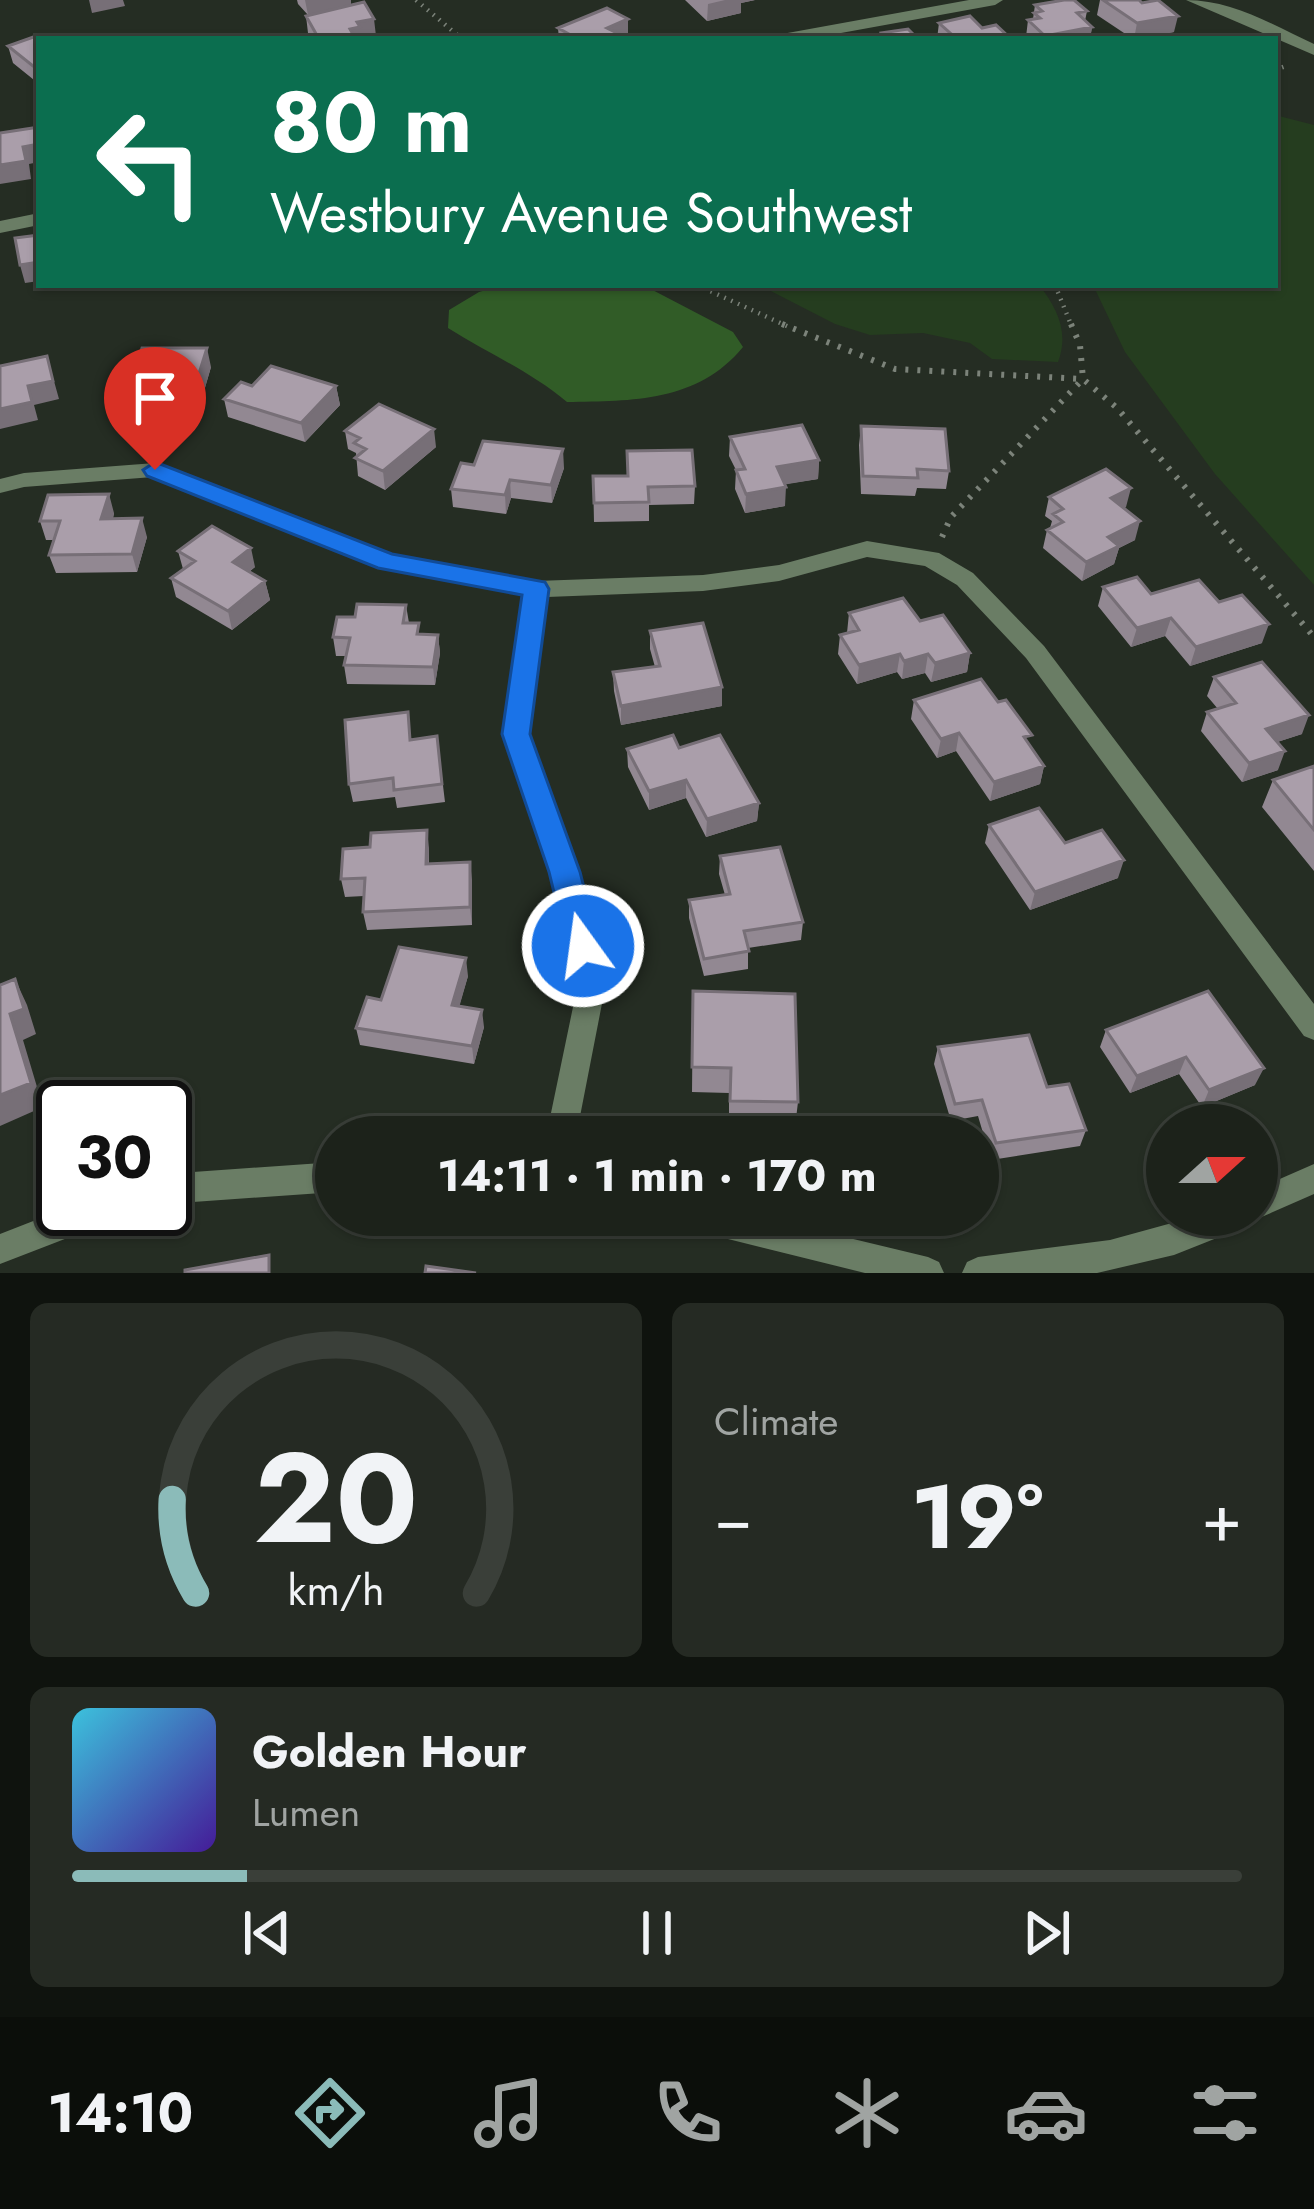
<!DOCTYPE html>
<meta charset="utf-8">
<style>
:root{--surface:#1c221a;--page:#252a23;--text:#f1f3f6;--muted:#a0a4a2;--line:#3a3f39;--accent:#8bbbb9}
body{margin:0;font-family:Jost,sans-serif;background:var(--page);color:var(--text);height:100vh;display:flex;flex-direction:column;font-size:45px;white-space:nowrap}
*{box-sizing:border-box;margin:0}
p{font-size:39px;color:var(--muted)}
.icon{flex:none;width:66px;height:66px;fill:none;stroke:currentColor;stroke-width:2;stroke-linecap:round;stroke-linejoin:round}
.map{position:relative;height:1273px;overflow:hidden}
.side{display:flex;flex-direction:column;gap:30px;padding:30px;background:#0f130e;flex:1}
.side>*{flex:none}
.top-card{position:absolute;left:36px;top:36px;width:1242px;height:252px;border-radius:0px;box-shadow:0 3px 9px #0004,0 0 0 3px var(--line);background:#0b6e4f;color:#fff;overflow:hidden}
.needle{width:78px;rotate:69deg}
.fabs{position:absolute;left:1146px;top:1104px;display:grid;gap:24px}
.fabs a{display:grid;place-items:center;width:132px;height:132px;border-radius:50%;background:var(--surface);box-shadow:0 3px 9px #0004,0 0 0 3px var(--line);font-size:60px}
.speed{position:absolute;left:36px;top:1080px;display:flex;gap:24px;font-size:60px;font-weight:700;text-align:center}
.speed>*{display:grid;place-content:center;width:156px;height:156px;border-radius:50%;background:var(--surface);box-shadow:0 3px 9px #0004,0 0 0 3px var(--line);line-height:1}
.speed .limit{border:6px solid #111;border-radius:18px;background:#fff;color:#111}
.pin{position:absolute;display:grid;place-items:center;width:102px;height:102px;color:#fff;margin:-123px -51px;border-radius:50% 50% 50% 0;rotate:-45deg;box-shadow:0 0 12px #0007}
.pin .icon{rotate:45deg}
.me{position:absolute;width:132px;margin:-66px;rotate:346deg;stroke-linejoin:round;filter:drop-shadow(0 0 9px #0008)}
.turn{display:flex;align-items:center;gap:42px;height:252px;padding:0 36px;font-size:54px}
.turn .icon{width:156px;height:156px;stroke-width:2.5}
.turn b{display:block;font-size:84px;line-height:102px}
.big{font-size:90px;font-weight:700;line-height:1.1}
.side .widget{flex:1;display:flex;flex-direction:column;justify-content:center;gap:18px;min-width:0;padding:0 42px;border-radius:18px;background:var(--page)}
.side .dial{align-items:center;gap:0}
.dial svg{height:312px;overflow:visible;fill:none;stroke:var(--line);stroke-width:7;stroke-linecap:round;text-anchor:middle}
.dial text{fill:var(--text);stroke:none}
.song{display:flex;align-items:center;gap:36px}
.cover{width:144px;height:144px;border-radius:18px;background:linear-gradient(135deg,hsl(190 70% 55%),hsl(260 70% 35%))}
.played{height:12px;border-radius:6px;background:linear-gradient(90deg,var(--accent) 15%,var(--line) 15%)}
.keys{display:flex;justify-content:space-around;direction:ltr}
.heat{display:flex;justify-content:space-between;align-items:center;font-size:66px;direction:ltr}
.side .tiles{flex:1;display:grid;gap:30px;grid-template-columns:1fr 1fr}
.widget:last-child{grid-column:span 2}
.trip{position:absolute;left:315px;top:1116px;width:684px;height:120px;border-radius:60px;background:var(--surface);box-shadow:0 3px 9px #0004,0 0 0 3px var(--line);font-weight:700;line-height:120px;text-align:center}
.dock{display:flex;height:192px;justify-content:space-around;align-items:center;background:#0b0e0a;color:var(--muted)}
.dock .icon{width:84px;height:84px}
.dock .current{color:var(--accent)}
.dock b{font-size:54px;color:var(--text)}
.map>svg:first-child{display:block}
.green{fill:#253d1f}
.water{fill:#315c27}
.lines{fill:none;stroke-linecap:round;stroke-linejoin:round}
.path-far1{stroke:#7c837a;stroke-width:4.5;stroke-dasharray:1.5 6;stroke-linecap:butt}
.path{stroke:#7c837a;stroke-width:6;stroke-dasharray:3 9;stroke-linecap:butt}
.street{fill:#6a7d65;fill-rule:evenodd}
.wall{fill:#928892}
.shaded-wall{fill:#776f77}
.building{fill:#aa9eaa;stroke:#776f77;stroke-width:3}
.route{fill:#1a73e8;stroke:#114b97;stroke-width:3}
</style>
<div class="map">
<svg width="1314" height="1273" viewBox="0 0 1314 1273">
<rect width="100%" height="100%" fill="#252d23"/>
<path class="green" d="M 1275,115 L 1314,125 L 1314,585 L 1215,474 L 1125,352 L 1093,285 L 1275,285 Z
M 759,285 L 1039,285 C 1058,309 1069,333 1058,362 L 992,359 L 970,343 L 923,333 L 870,335 L 835,324 Z"/>
<path class="water" d="M 504,285 L 643,285 L 733,332 L 743,347 C 698,402 632,401 567,402 C 530,371 489,354 448,328 L 449,310 L 479,292 Z"/>
<g class="lines">
<path class="path-far1" d="M 416,0 L 462,39
M 1275,70 L 1289,65
M 697,285 L 789,327
M 1055,285 L 1072,327"/>
<path class="path" d="M 782,324 L 895,369 L 1083,379
M 1071,324 L 1080,345 L 1083,379 L 1117,408 L 1314,637
M 942,537 L 951,517 L 1083,379"/>
<path class="street" d="M 969,0 L 1003,0 L 995,5 L 808,39 L 774,39 L 782,34 Z
M 1186,0 C 1232,0 1273,25 1314,44 L 1314,55 Z
M 39,213 L 39,225 L 0,233 L 0,221 Z
M 155,463 L 391,555 L 536,581 L 703,575 L 779,565 L 867,541 L 939,553 L 973,573 L 1044,646 L 1314,1004 L 1314,1040 L 1304,1036 L 1026,658 L 957,585 L 925,566 L 867,557 L 779,581 L 703,591 L 547,597 L 529,734 L 579,871 L 606,983 L 576,1137 L 546,1137 L 578,983 L 551,871 L 503,734 L 523,595 L 379,568 L 153,477 L 24,487 L 0,493 L 0,479 L 24,473 Z
M 336,1162 L 336,1192 L 165,1204 L 165,1174 Z
M 1314,1164 L 1314,1194 L 1257,1219 L 1251,1217 L 1247,1226 L 1174,1255 L 1097,1273 L 962,1273 L 967,1262 L 978,1257 L 1110,1240 L 1201,1215 L 1257,1215 L 1257,1189 Z
M 64,1209 L 119,1209 L 114,1220 L 0,1264 L 0,1234 Z
M 676,1215 L 754,1215 L 928,1257 L 939,1262 L 944,1273 L 865,1273 L 692,1230 L 681,1226 Z"/>
</g>
<path class="wall" d="M 297,0 L 351,0 L 351,5 L 308,15 L 298,4 Z
M 685,0 L 755,0 L 741,3 L 741,13 L 707,21 Z
M 1100,0 L 1139,0 L 1174,32 L 1133,39 L 1097,15 Z
M 1035,5 L 1087,11 L 1085,21 L 1092,27 L 1090,39 L 1028,39 L 1026,37 L 1028,20 L 1033,19 Z
M 306,16 L 376,36 L 362,39 L 312,39 L 308,33 Z
M 628,19 L 628,36 L 621,39 L 559,39 L 558,28 Z
M 939,23 L 1011,39 L 937,39 Z
M 39,39 L 39,84 L 13,63 L 8,46 Z
M 211,367 L 202,398 L 176,398 L 174,405 L 160,405 L 157,413 L 115,413 L 109,395 L 134,373 Z
M 336,386 L 340,405 L 305,442 L 228,417 L 224,399 Z
M 861,426 L 949,471 L 946,489 L 917,488 L 915,496 L 861,494 L 859,445 Z
M 345,431 L 436,447 L 385,490 L 358,476 L 356,453 L 348,449 Z
M 730,437 L 819,460 L 818,479 L 785,484 L 785,506 L 745,513 L 735,489 L 736,470 L 729,456 Z
M 474,465 L 564,468 L 552,503 L 511,498 L 506,514 L 453,507 L 451,489 Z
M 593,476 L 695,486 L 694,504 L 649,505 L 649,521 L 594,522 Z
M 1049,497 L 1126,507 L 1123,508 L 1135,540 L 1119,548 L 1114,564 L 1082,581 L 1043,548 L 1047,530 L 1050,528 L 1052,521 L 1045,516 Z
M 114,513 L 113,519 L 147,537 L 137,572 L 56,573 L 49,555 L 54,540 L 46,540 L 40,521 Z
M 178,551 L 255,567 L 249,572 L 265,581 L 270,600 L 232,630 L 176,597 L 171,578 L 183,569 Z
M 1103,587 L 1219,602 L 1262,643 L 1190,666 L 1165,636 L 1131,647 L 1098,606 Z
M 406,605 L 409,623 L 420,634 L 438,635 L 440,653 L 435,685 L 347,684 L 344,665 L 346,656 L 336,656 L 333,637 L 355,617 Z
M 849,613 L 920,621 L 970,653 L 967,672 L 931,682 L 925,673 L 902,679 L 897,672 L 857,684 L 838,654 L 840,635 L 847,633 Z
M 650,631 L 722,687 L 722,706 L 621,725 L 614,691 L 613,672 L 655,667 L 650,649 Z
M 1214,677 L 1302,734 L 1277,742 L 1278,770 L 1242,782 L 1201,731 L 1207,712 L 1218,709 L 1207,696 Z
M 914,700 L 1044,766 L 1040,784 L 990,801 L 956,751 L 937,758 L 911,719 Z
M 437,736 L 445,802 L 397,808 L 395,797 L 353,802 L 349,784 L 412,740 Z
M 679,748 L 759,803 L 757,821 L 706,837 L 686,798 L 649,810 L 628,767 L 627,749 Z
M 1314,766 L 1314,871 L 1262,807 L 1273,780 Z
M 989,825 L 1065,843 L 1118,878 L 1030,910 L 985,843 Z
M 429,848 L 429,864 L 472,880 L 472,925 L 367,930 L 363,912 L 364,896 L 345,897 L 341,879 Z
M 720,856 L 803,922 L 801,940 L 748,948 L 748,969 L 704,976 L 689,918 L 689,900 L 725,895 L 719,874 Z
M 468,976 L 459,1006 L 484,1027 L 474,1064 L 360,1045 L 356,1028 L 381,1000 Z
M 693,991 L 798,1102 L 795,1127 L 729,1125 L 729,1093 L 692,1092 Z
M 1208,991 L 1255,1085 L 1202,1107 L 1179,1074 L 1130,1093 L 1100,1047 L 1106,1030 Z
M 938,1047 L 1047,1087 L 1086,1130 L 1080,1146 L 991,1160 L 978,1116 L 951,1121 L 934,1064 Z"/>
<path class="shaded-wall" d="M 89,0 L 123,0 L 125,6 L 92,13 Z
M 305,0 L 351,0 L 351,5 L 308,15 Z
M 725,0 L 755,0 L 741,3 L 741,13 L 707,21 L 708,4 Z
M 1178,16 L 1174,32 L 1134,39 L 1137,23 Z
M 374,19 L 376,36 L 362,39 L 340,39 L 357,22 Z
M 628,19 L 628,36 L 621,39 L 608,39 L 607,28 Z
M 1092,27 L 1090,39 L 1045,39 L 1045,36 Z
M 39,144 L 39,162 L 29,164 L 31,179 L 0,184 L 0,165 L 23,147 Z
M 39,262 L 39,281 L 25,283 L 20,265 Z
M 207,348 L 211,367 L 202,398 L 197,380 Z
M 47,356 L 59,399 L 34,405 L 38,420 L 0,429 L 0,409 L 28,386 Z
M 171,380 L 176,398 L 174,405 L 169,386 Z
M 155,386 L 160,405 L 157,413 L 152,395 Z
M 336,386 L 340,405 L 305,442 L 301,423 Z
M 434,429 L 436,447 L 385,490 L 383,471 Z
M 563,449 L 564,468 L 552,503 L 551,485 Z
M 819,460 L 818,479 L 776,486 L 777,467 Z
M 510,480 L 511,498 L 506,514 L 505,495 Z
M 786,487 L 785,506 L 745,513 L 746,494 Z
M 1131,488 L 1126,507 L 1106,517 L 1111,498 Z
M 109,494 L 114,513 L 107,538 L 101,519 Z
M 142,518 L 147,537 L 137,572 L 132,554 Z
M 1140,521 L 1135,540 L 1119,548 L 1114,564 L 1082,581 L 1086,562 L 1108,537 Z
M 251,548 L 255,567 L 237,581 L 233,562 Z
M 265,581 L 270,600 L 232,630 L 228,611 Z
M 1171,618 L 1165,636 L 1131,647 L 1137,628 Z
M 1269,624 L 1262,643 L 1190,666 L 1196,647 Z
M 438,635 L 440,653 L 435,685 L 433,667 Z
M 970,653 L 967,672 L 931,682 L 935,663 Z
M 900,654 L 897,672 L 857,684 L 859,665 Z
M 928,654 L 925,673 L 902,679 L 904,661 Z
M 722,687 L 722,706 L 621,725 L 621,706 Z
M 1309,715 L 1302,734 L 1259,748 L 1266,729 Z
M 959,733 L 956,751 L 937,758 L 941,739 Z
M 1285,751 L 1278,770 L 1242,782 L 1249,763 Z
M 1044,766 L 1040,784 L 990,801 L 994,782 Z
M 686,780 L 686,798 L 649,810 L 649,791 Z
M 759,803 L 757,821 L 706,837 L 707,819 Z
M 427,830 L 429,848 L 428,882 L 426,864 Z
M 1124,860 L 1118,878 L 1030,910 L 1035,892 Z
M 470,862 L 472,880 L 472,925 L 470,907 Z
M 466,958 L 468,976 L 455,1022 L 452,1005 Z
M 15,979 L 27,1005 L 36,1034 L 23,1040 L 43,1107 L 0,1126 L 0,1095 Z
M 482,1010 L 484,1027 L 474,1064 L 472,1046 Z
M 1186,1057 L 1179,1074 L 1130,1093 L 1137,1076 Z
M 1264,1068 L 1255,1085 L 1202,1107 L 1209,1090 Z"/>
<path class="building" d="M 1064,0 L 1074,0 L 1087,11 L 1077,13 L 1092,27 L 1045,36 L 1028,20 L 1040,18 L 1034,13 L 1042,11 L 1035,5 Z
M 1103,0 L 1139,0 L 1142,3 L 1158,0 L 1178,16 L 1137,23 Z
M 364,2 L 374,19 L 357,22 L 360,27 L 350,29 L 354,36 L 340,39 L 319,39 L 306,16 Z
M 607,8 L 628,19 L 607,28 L 621,35 L 612,39 L 578,39 L 558,28 Z
M 970,16 L 982,28 L 996,25 L 1011,39 L 957,39 L 939,23 Z
M 908,29 L 918,39 L 883,39 L 881,33 Z
M 39,35 L 43,39 L 39,39 L 38,70 L 8,46 Z
M 39,127 L 39,144 L 23,147 L 26,161 L 0,165 L 0,133 Z
M 39,235 L 39,262 L 20,265 L 15,238 Z
M 142,348 L 207,348 L 197,380 L 171,380 L 169,386 L 155,386 L 152,395 L 109,395 L 117,373 L 134,373 Z
M 47,356 L 53,381 L 28,386 L 32,402 L 0,409 L 0,366 Z
M 271,366 L 336,386 L 301,423 L 224,399 L 241,382 L 252,386 Z
M 379,404 L 434,429 L 383,471 L 355,458 L 366,449 L 354,443 L 360,438 L 345,431 Z
M 802,425 L 819,460 L 777,467 L 786,487 L 746,494 L 736,470 L 745,469 L 730,437 Z
M 861,426 L 945,429 L 949,471 L 917,469 L 918,478 L 863,476 Z
M 483,441 L 563,449 L 551,485 L 510,480 L 505,495 L 451,489 L 461,463 L 474,465 Z
M 692,450 L 695,486 L 648,487 L 649,502 L 594,503 L 593,476 L 628,476 L 627,451 Z
M 1106,469 L 1131,488 L 1111,498 L 1140,521 L 1108,537 L 1119,546 L 1086,562 L 1047,530 L 1063,522 L 1053,514 L 1063,509 L 1049,497 Z
M 109,494 L 101,519 L 142,518 L 132,554 L 49,555 L 60,521 L 40,521 L 48,495 Z
M 212,526 L 251,548 L 233,562 L 265,581 L 228,611 L 171,578 L 195,561 L 178,551 Z
M 1137,577 L 1151,594 L 1199,580 L 1219,602 L 1242,595 L 1269,624 L 1196,647 L 1171,618 L 1137,628 L 1103,587 Z
M 903,598 L 920,621 L 943,615 L 970,653 L 935,663 L 928,654 L 904,661 L 900,654 L 859,665 L 840,635 L 859,630 L 849,613 Z
M 357,604 L 406,605 L 403,623 L 419,623 L 417,634 L 438,635 L 433,667 L 344,665 L 350,638 L 333,637 L 337,617 L 355,617 Z
M 703,623 L 722,687 L 621,706 L 613,672 L 660,666 L 650,631 Z
M 1262,662 L 1309,715 L 1266,729 L 1285,751 L 1249,763 L 1207,712 L 1236,703 L 1214,677 Z
M 981,679 L 998,702 L 1006,700 L 1032,735 L 1024,737 L 1044,766 L 994,782 L 959,733 L 941,739 L 914,700 Z
M 408,712 L 410,740 L 437,736 L 442,784 L 394,790 L 393,778 L 349,784 L 345,720 Z
M 673,735 L 679,748 L 720,735 L 759,803 L 707,819 L 686,780 L 649,791 L 627,749 Z
M 1314,766 L 1314,830 L 1273,780 Z
M 1039,808 L 1065,843 L 1102,830 L 1124,860 L 1035,892 L 989,825 Z
M 427,830 L 426,864 L 470,862 L 470,907 L 363,912 L 365,878 L 341,879 L 343,849 L 370,847 L 371,833 Z
M 780,847 L 803,922 L 744,931 L 749,951 L 704,959 L 689,900 L 730,894 L 720,856 Z
M 399,947 L 466,958 L 452,1005 L 482,1010 L 472,1046 L 356,1028 L 367,997 L 381,1000 Z
M 15,979 L 24,1009 L 10,1014 L 31,1083 L 0,1095 L 0,985 Z
M 693,991 L 795,994 L 798,1102 L 730,1101 L 731,1068 L 692,1067 Z
M 1208,991 L 1264,1068 L 1209,1090 L 1186,1057 L 1137,1076 L 1106,1030 Z
M 1029,1035 L 1047,1087 L 1069,1084 L 1086,1130 L 996,1143 L 982,1100 L 955,1104 L 938,1047 Z
M 269,1255 L 269,1273 L 185,1273 L 185,1270 Z
M 426,1266 L 476,1273 L 425,1273 Z"/>
<path class="route" d="M 155,462 L 392,554 L 545,582 L 549,589 L 530,734 L 580,872 L 599,946 L 594,955 L 583,959 L 571,955 L 567,946 L 549,872 L 502,734 L 522,595 L 378,568 L 147,476 L 143,470 Z"/>
</svg>
<div class="fabs">
<a><svg class="needle" viewBox="-14 -14 28 28"><path d="M0-13l5 13h-10z" fill="#e53935"/><path d="M0 13l5-13h-10z" fill="#a0a4a2"/></svg></a>
</div>
<div class="speed"><div class="limit">30</div></div>
<div class="pin" style="left:155px;top:470px;background:#d93025"><svg class="icon" aria-label="arrive" viewBox="0 0 24 24"><path d="M6 21V4h12l-3 4 3 4H6"/></svg></div>
<svg class="me" style="left:583px;top:946px" viewBox="-20 -20 40 40"><circle r="17" fill="#1a73e8" stroke="#fff" stroke-width="3"/><path d="M0-11L8 9 0 5-8 9z" fill="#fff"/></svg>
<div class="trip">14:11 · 1 min · 170 m</div>
<div class="top-card">
<div class="turn"><svg class="icon" aria-label="left" viewBox="0 0 24 24"><path d="M17 20v-9H6M10 6l-5 5 5 5"/></svg><div><b>80 m</b>Westbury Avenue Southwest</div></div>
</div>
</div>
<section class="side">
<div class="tiles">
<div class="widget dial"><svg viewBox="0 0 100 80">
<path d="M14 69A42 42 0 1 1 86 69"/>
<path d="M14 69A42 42 0 0 1 8 45" stroke="#8bbbb9"/>
<text x="50" y="56" font-size="32" font-weight="700">20</text>
<text x="50" y="72" font-size="11">km/h</text>
</svg></div>
<div class="widget"><p>Climate</p>
<div class="heat"><a>−</a><b class="big">19°</b><a>+</a></div>
</div>
<div class="widget">
<div class="song"><i class="cover"></i><div><b>Golden Hour</b><p>Lumen</p></div></div>
<div class="played"></div>
<div class="keys"><svg class="icon" aria-label="previous" viewBox="0 0 24 24"><path d="M18 5L8 12l10 7zM5 5v14"/></svg><svg class="icon" aria-label="pause" viewBox="0 0 24 24"><path d="M8 5v14M16 5v14"/></svg><svg class="icon" aria-label="next" viewBox="0 0 24 24"><path d="M6 5l10 7-10 7zM19 5v14"/></svg></div>
</div>
</div>
</section>
<nav class="dock">
<b>14:10</b>
<svg class="icon current" aria-label="directions" viewBox="0 0 24 24"><path d="M12 3l9 9-9 9-9-9zM9 14v-3h6M13 9l2 2-2 2"/></svg>
<svg class="icon" aria-label="music" viewBox="0 0 24 24"><path d="M9 18V5l10-2v13"/><circle cx="6" cy="18" r="3"/><circle cx="16" cy="16" r="3"/></svg>
<svg class="icon" aria-label="phone" viewBox="0 0 24 24"><path d="M5 4h4l2 5-3 2q2 4 5 5l2-3 5 2v4C11 20 4 13 5 4z"/></svg>
<svg class="icon" aria-label="climate" viewBox="0 0 24 24"><path d="M12 3v18M4 7l16 10M4 17L20 7"/></svg>
<svg class="icon" aria-label="car" viewBox="0 0 24 24"><path d="M5 17H2v-5l4-1 3-4h7l3 4 3 1v5h-3M9 17h6M6 11h13"/><circle cx="7" cy="17" r="2"/><circle cx="17" cy="17" r="2"/></svg>
<svg class="icon" aria-label="filters" viewBox="0 0 24 24"><path d="M4 7h16M4 17h16"/><circle cx="9" cy="7" r="2"/><circle cx="15" cy="17" r="2"/></svg>
</nav>
